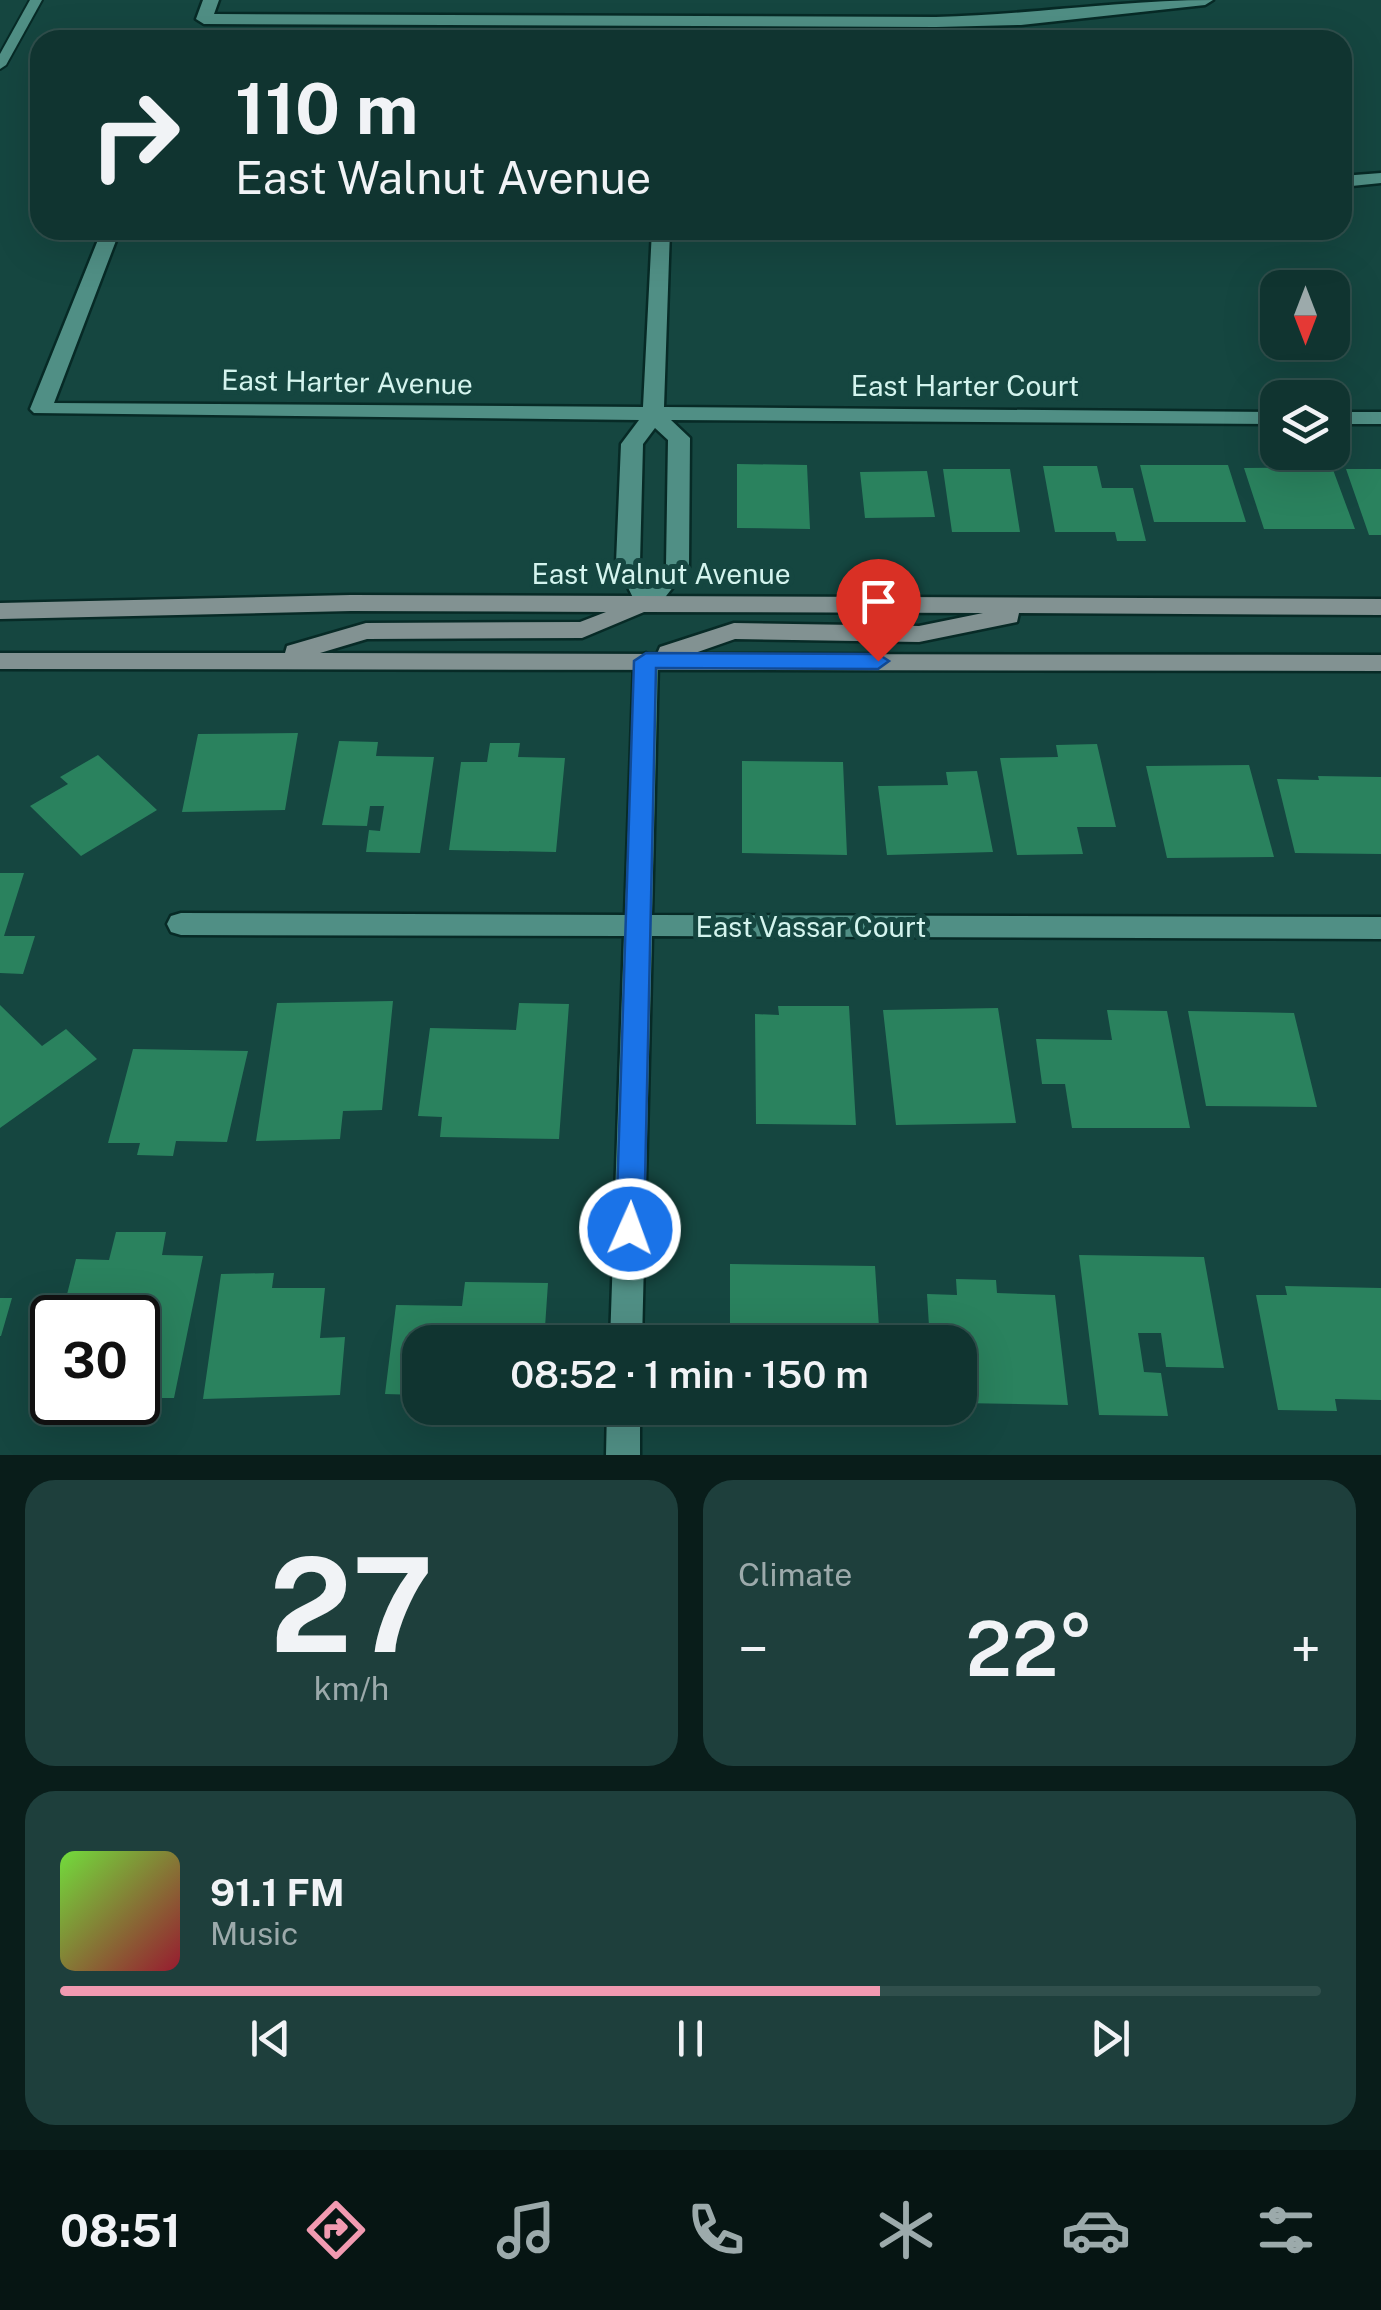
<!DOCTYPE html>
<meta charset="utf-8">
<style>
:root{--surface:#103430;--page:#1e3f3c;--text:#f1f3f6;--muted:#9caaab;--line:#304f4c;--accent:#f19ab1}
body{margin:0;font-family:"Public Sans",sans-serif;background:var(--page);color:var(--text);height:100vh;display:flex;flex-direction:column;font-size:38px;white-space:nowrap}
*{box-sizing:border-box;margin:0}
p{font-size:32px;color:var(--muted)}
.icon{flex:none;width:55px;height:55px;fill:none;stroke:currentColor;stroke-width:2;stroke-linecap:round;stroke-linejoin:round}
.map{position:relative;height:1455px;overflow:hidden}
.sheet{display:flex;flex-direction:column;gap:25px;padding:25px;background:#091d1a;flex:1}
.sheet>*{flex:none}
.top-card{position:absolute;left:30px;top:30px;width:1322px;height:210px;border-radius:30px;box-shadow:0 10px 40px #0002,0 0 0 2px var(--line);background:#103430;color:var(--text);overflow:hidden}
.needle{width:65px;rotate:180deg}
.buttons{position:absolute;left:1260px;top:270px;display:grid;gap:20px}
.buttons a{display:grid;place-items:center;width:90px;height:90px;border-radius:20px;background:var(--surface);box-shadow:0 10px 40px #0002,0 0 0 2px var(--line);font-size:50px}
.speed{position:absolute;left:30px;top:1295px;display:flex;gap:20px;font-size:50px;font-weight:700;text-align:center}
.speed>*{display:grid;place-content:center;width:130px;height:130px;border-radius:50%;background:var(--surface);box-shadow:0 10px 40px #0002,0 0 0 2px var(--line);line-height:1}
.speed .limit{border:5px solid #111;border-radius:15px;background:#fff;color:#111}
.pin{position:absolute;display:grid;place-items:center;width:85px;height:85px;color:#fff;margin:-102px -42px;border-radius:50% 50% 50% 0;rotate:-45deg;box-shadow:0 0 10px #0007}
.pin .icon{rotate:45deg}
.me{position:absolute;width:110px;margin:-55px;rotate:2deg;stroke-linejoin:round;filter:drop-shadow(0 0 8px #0008)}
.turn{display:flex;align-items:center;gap:35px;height:210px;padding:0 40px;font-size:45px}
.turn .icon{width:130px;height:130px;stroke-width:2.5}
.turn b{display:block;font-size:70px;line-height:85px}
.big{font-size:75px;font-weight:600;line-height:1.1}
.sheet .tile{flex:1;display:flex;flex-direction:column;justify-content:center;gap:15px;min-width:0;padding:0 35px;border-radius:30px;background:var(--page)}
.sheet .dial{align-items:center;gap:0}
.dial b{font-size:130px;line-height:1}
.song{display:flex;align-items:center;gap:30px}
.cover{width:120px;height:120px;border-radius:15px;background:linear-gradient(135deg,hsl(100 70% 55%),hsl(350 70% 35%))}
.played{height:10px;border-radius:5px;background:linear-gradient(90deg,var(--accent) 65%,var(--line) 65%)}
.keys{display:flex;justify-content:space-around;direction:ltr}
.heat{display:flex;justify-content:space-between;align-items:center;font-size:55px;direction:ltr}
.sheet .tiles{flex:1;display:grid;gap:25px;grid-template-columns:1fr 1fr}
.tile:last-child{grid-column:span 2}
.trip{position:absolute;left:402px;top:1325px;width:575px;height:100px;border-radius:30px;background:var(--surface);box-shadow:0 10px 40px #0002,0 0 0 2px var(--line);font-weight:600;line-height:100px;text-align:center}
.menu{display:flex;height:160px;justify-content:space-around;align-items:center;background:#061513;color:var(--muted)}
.menu .icon{width:70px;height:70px}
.menu .selected{color:var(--accent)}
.menu b{font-size:45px;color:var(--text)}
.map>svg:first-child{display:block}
.building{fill:#2a825e}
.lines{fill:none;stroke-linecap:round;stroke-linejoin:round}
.lane-casing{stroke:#072a26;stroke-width:4}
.street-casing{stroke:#072a26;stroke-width:5}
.secondary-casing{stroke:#072a26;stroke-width:5}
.lane{fill:#508f85;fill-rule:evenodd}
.street{fill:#508f85;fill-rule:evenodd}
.secondary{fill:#829292;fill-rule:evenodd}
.route{fill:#1a73e8;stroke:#114b97;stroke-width:2.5}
.labels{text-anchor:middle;stroke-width:10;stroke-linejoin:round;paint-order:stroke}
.street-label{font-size:28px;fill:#d4f4ee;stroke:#154640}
</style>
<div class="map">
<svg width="1381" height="1455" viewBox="0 0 1381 1455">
<rect width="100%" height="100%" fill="#154640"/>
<path class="building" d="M 737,464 L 807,465 L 810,529 L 737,528 Z
M 1140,465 L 1228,465 L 1246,522 L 1154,522 Z
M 1043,466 L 1097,466 L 1102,488 L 1133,488 L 1146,541 L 1117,541 L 1115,532 L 1055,532 Z
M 1332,467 L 1355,529 L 1264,529 L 1244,468 Z
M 943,469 L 1010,469 L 1020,532 L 952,532 Z
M 1346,469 L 1381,469 L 1381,535 L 1369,535 Z
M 927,471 L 935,517 L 865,518 L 860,472 Z
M 298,733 L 285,810 L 182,812 L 198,734 Z
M 339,741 L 378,742 L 376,756 L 434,757 L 420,853 L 366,852 L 369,830 L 380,831 L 384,806 L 370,806 L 367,826 L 322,825 Z
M 490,743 L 520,743 L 518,757 L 565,758 L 556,852 L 449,850 L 461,762 L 487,762 Z
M 1097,744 L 1116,827 L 1077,827 L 1083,854 L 1017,855 L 1000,758 L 1058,757 L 1056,745 Z
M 98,755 L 157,810 L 81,856 L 30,806 L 68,784 L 60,777 Z
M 742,761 L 843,762 L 847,855 L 742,853 Z
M 1249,765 L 1274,857 L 1167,858 L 1146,766 Z
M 977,771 L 993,852 L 887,855 L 878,786 L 948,785 L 946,772 Z
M 1318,776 L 1381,777 L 1381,854 L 1295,853 L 1277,779 L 1319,780 Z
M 0,873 L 24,873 L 4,936 L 35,936 L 23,974 L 0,973 Z
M 393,1001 L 382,1110 L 343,1111 L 340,1139 L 256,1141 L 277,1003 Z
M 519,1003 L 569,1004 L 559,1139 L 440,1137 L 442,1117 L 418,1116 L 430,1028 L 516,1030 Z
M 0,1005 L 42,1046 L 66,1029 L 97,1059 L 0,1128 Z
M 778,1006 L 849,1006 L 856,1125 L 756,1124 L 755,1014 L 779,1015 Z
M 998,1008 L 1016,1123 L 896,1125 L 883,1010 Z
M 1107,1010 L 1167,1011 L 1190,1128 L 1072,1128 L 1065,1084 L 1042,1084 L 1036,1039 L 1112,1040 Z
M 1188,1011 L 1294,1013 L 1317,1107 L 1206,1106 Z
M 133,1049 L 248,1051 L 227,1142 L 176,1141 L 173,1156 L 137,1155 L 140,1143 L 108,1143 Z
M 116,1232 L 166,1232 L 162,1255 L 203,1256 L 174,1398 L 138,1398 L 138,1318 L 61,1318 L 76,1259 L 109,1260 Z
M 1079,1255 L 1204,1257 L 1224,1368 L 1166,1367 L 1161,1333 L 1138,1333 L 1144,1372 L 1161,1373 L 1168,1416 L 1099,1415 Z
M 730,1264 L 875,1266 L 880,1342 L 730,1342 Z
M 274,1273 L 272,1288 L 325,1288 L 320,1338 L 345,1337 L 340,1395 L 203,1399 L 221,1274 Z
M 956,1279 L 996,1280 L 997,1293 L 1055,1295 L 1068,1405 L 960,1403 L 960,1342 L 930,1342 L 927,1294 L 957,1295 Z
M 465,1282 L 548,1283 L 544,1342 L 420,1342 L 420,1395 L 385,1394 L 396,1305 L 462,1306 Z
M 1285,1286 L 1381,1288 L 1381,1400 L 1335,1399 L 1337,1411 L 1278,1410 L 1256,1295 L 1287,1295 Z
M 0,1298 L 12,1298 L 1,1336 L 0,1336 Z
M 51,1355 L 52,1397 L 40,1397 Z"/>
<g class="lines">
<g class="lane-casing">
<path id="lane" d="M 30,0 L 42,0 L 6,65 L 0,69 L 0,54 Z"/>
</g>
<g class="street-casing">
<path id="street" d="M 203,0 L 219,0 L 214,14 L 936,17 C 1029,15 1120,0 1213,0 L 1205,5 L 1021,25 L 936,27 L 204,24 L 196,19 Z
M 1381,173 L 1381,183 L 1342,187 L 1342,176 Z
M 102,230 L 120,230 L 54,403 L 643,407 L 652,230 L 670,230 L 664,407 L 1278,412 L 1278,424 L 671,420 L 690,438 L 689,567 L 655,610 L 639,610 L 616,563 L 621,444 L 639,420 L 34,413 L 30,409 ZM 655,428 L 668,440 L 666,566 L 650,585 L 640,563 L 643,444 Z
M 1332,412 L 1381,412 L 1381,424 L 1332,424 Z
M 646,653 L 658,661 L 652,915 L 1381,917 L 1381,939 L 652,936 L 642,1342 L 610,1342 L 624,936 L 181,935 L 171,932 L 167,924 L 171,916 L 181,913 L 625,915 L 634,661 Z
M 607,1408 L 640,1408 L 640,1455 L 606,1455 Z"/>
</g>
<g class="secondary-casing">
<path id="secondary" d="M 351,595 L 1381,599 L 1381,615 L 1019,613 L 1017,622 L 919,642 L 735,639 L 692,654 L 1381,655 L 1381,671 L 0,669 L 0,653 L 285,653 L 287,646 L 366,623 L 580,622 L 606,612 L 351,611 L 0,619 L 0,603 ZM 644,612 L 983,613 L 919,626 L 734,623 L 660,647 L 657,654 L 320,653 L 367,639 L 582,638 Z"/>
</g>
<use href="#lane" class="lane"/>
<use href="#street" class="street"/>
<use href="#secondary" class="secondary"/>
</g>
<path class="route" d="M 646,653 L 878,654 L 889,661 L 878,669 L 656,668 L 644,1229 L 640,1238 L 630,1242 L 620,1238 L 616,1229 L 634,661 Z"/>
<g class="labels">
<g class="street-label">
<text transform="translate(347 382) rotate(1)" y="10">East Harter Avenue</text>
<text x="965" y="396">East Harter Court</text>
<text x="661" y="584">East Walnut Avenue</text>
<text x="811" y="937">East Vassar Court</text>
</g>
</g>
</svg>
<div class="buttons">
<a><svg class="needle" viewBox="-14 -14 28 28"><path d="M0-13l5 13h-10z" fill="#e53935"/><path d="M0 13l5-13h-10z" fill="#9caaab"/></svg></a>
<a><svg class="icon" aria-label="layers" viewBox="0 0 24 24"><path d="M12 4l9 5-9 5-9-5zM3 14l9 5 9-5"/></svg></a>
</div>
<div class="speed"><div class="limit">30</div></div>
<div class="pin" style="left:878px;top:661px;background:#d93025"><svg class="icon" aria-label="arrive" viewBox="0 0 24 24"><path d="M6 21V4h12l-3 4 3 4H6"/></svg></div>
<svg class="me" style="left:630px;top:1229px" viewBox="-20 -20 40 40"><circle r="17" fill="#1a73e8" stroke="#fff" stroke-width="3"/><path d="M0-11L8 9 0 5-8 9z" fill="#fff"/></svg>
<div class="trip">08:52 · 1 min · 150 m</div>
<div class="top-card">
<div class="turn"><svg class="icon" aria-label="right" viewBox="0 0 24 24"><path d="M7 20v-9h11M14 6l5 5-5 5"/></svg><div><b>110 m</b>East Walnut Avenue</div></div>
</div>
</div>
<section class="sheet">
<div class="tiles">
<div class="tile dial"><b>27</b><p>km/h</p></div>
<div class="tile"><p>Climate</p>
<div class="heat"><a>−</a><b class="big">22°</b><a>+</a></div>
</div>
<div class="tile">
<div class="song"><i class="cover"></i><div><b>91.1 FM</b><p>Music</p></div></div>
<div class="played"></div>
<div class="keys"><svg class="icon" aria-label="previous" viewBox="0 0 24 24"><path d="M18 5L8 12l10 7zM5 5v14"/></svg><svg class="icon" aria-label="pause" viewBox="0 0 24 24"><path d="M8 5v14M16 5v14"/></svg><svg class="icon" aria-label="next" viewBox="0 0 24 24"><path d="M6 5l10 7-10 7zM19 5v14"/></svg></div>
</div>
</div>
</section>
<nav class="menu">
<b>08:51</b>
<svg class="icon selected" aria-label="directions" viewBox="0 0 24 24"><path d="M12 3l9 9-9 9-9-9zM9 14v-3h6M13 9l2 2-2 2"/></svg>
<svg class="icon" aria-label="music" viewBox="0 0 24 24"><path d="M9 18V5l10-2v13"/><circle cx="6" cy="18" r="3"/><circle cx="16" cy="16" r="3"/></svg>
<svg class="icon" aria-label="phone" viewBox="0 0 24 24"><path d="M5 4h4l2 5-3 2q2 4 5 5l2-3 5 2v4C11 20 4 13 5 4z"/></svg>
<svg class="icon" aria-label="climate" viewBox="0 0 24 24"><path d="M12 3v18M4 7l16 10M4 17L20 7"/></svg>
<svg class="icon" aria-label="car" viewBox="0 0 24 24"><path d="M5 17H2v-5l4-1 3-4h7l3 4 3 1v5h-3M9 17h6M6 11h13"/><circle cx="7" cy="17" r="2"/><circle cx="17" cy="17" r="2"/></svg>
<svg class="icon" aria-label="filters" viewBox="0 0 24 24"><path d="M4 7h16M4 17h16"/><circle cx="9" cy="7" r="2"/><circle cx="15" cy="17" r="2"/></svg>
</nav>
